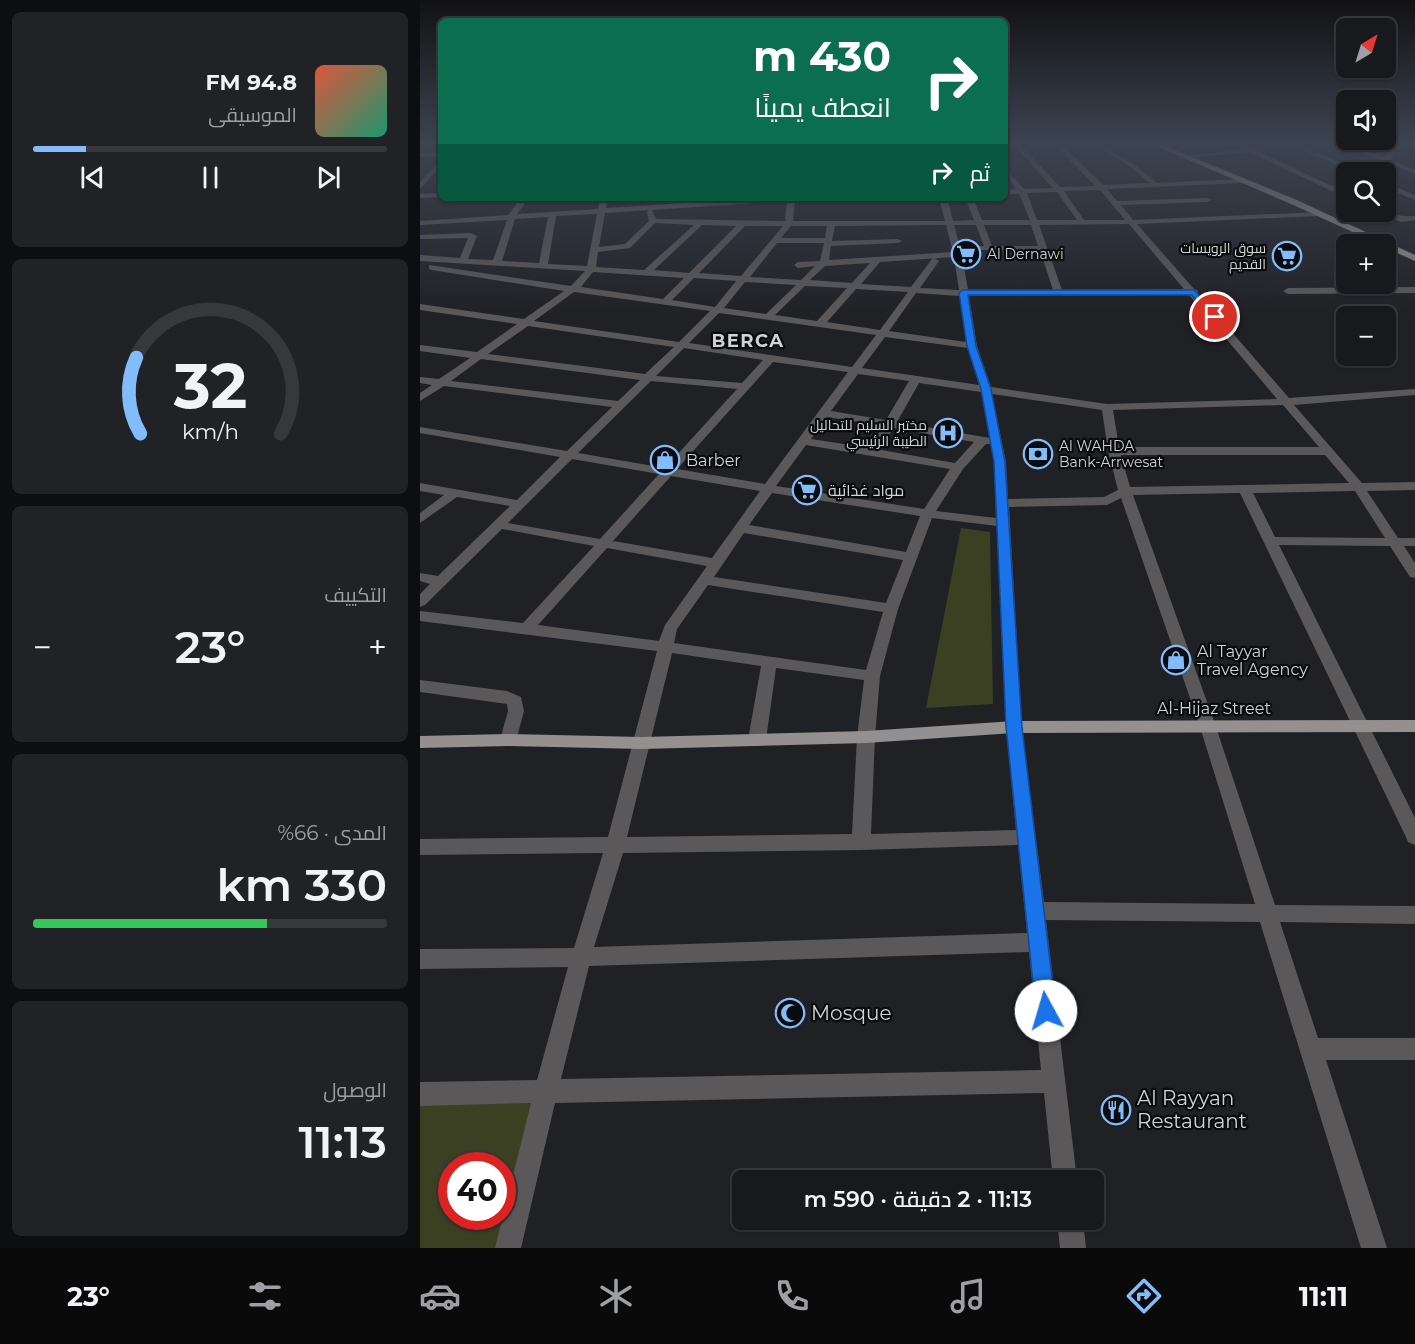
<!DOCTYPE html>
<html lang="ar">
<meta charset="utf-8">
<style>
:root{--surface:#18191c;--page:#212225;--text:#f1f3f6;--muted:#9fa0a3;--line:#36383b;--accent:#83bcfb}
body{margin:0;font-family:Montserrat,Cairo,sans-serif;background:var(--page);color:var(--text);direction:rtl;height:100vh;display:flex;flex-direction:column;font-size:22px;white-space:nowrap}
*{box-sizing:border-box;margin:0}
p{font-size:20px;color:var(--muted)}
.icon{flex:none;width:33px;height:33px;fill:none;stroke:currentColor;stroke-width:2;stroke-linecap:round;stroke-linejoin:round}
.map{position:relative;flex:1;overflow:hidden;direction:ltr}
.side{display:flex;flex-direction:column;gap:12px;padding:12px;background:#0d0e0f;width:420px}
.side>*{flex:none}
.guide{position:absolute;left:18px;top:18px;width:570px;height:183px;border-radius:9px;box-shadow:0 2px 4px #0004,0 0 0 2px var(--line);direction:rtl;background:#0b6e4f;color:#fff;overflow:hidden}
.needle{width:39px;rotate:38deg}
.fabs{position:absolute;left:916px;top:18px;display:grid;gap:12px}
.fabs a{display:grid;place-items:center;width:60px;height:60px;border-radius:9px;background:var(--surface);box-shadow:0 2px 4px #0004,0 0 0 2px var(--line);font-size:30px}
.speed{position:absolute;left:18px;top:1152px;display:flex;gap:12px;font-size:30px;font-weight:700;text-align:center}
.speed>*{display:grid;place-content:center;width:78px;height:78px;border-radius:50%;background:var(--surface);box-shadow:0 2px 4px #0004,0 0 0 2px var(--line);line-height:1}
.speed .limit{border:9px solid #d22;background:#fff;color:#111}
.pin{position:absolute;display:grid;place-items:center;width:51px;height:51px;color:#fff;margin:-26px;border:3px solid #fff;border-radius:50%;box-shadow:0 2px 6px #0007}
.me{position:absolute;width:66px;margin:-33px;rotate:354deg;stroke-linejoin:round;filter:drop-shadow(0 0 4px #0008)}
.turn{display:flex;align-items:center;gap:21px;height:126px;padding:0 18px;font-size:27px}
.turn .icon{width:78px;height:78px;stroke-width:2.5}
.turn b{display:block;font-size:42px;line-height:51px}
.then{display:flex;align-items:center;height:57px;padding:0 18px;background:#0003;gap:12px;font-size:22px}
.big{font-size:45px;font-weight:600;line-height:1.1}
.side .card{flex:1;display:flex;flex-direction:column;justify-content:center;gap:9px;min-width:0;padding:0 21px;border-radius:9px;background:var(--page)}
.side .dial{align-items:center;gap:0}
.dial svg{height:156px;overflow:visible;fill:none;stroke:var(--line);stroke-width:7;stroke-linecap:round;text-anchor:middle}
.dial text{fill:var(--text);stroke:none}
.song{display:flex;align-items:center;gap:18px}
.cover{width:72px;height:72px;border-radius:9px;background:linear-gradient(135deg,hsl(10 70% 55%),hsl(160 70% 35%))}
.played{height:6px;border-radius:3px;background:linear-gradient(90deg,var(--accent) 15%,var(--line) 15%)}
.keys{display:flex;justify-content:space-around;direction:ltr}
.heat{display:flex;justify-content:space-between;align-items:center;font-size:33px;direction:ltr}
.charge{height:9px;border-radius:4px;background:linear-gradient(90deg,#34c759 66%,var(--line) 0)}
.trip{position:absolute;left:312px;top:1170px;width:372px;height:60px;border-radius:9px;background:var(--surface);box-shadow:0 2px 4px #0004,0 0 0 2px var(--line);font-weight:600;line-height:60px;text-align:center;direction:rtl}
.tab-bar{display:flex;height:96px;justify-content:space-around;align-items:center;background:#0a0a0b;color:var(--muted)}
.tab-bar .icon{width:42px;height:42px}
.tab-bar .selected{color:var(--accent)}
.tab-bar b{font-size:27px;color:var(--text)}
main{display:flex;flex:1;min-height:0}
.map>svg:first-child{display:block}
.green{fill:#3b4023;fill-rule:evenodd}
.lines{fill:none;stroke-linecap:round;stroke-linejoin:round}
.minor{fill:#5b5859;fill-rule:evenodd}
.major{fill:#959090;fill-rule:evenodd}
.route{fill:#1a73e8;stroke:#114b97;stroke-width:1.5}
.labels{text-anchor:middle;stroke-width:4.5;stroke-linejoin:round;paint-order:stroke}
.far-poi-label{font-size:14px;fill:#d1d2d4;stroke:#0a0b0c;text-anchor:end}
.poi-label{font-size:16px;fill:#d1d2d4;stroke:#0a0b0c;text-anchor:start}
.street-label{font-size:16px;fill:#d1d2d4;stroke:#0a0b0c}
.far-district-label{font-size:18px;font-weight:bold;letter-spacing:1.5px;fill:#d1d2d4;stroke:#0a0b0c}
.near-poi-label{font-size:20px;fill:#d1d2d4;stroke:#0a0b0c;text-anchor:start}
</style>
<main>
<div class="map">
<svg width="995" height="1248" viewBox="0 0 995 1248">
<rect width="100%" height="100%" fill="#202125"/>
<path class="green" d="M 541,528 L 570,532 L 573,704 L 506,708 Z
M 124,1093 L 83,1248 L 0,1248 L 0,1094 ZM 32,1166 L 82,1166 L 82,1216 L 32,1216 Z"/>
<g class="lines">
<path class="minor" d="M 590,141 L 597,141 L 640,187 L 675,186 L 631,141 L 638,141 L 683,185 L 729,183 L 712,168 L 668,141 L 676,141 L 716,166 L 737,183 L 821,179 L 825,181 L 821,183 L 687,189 L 697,201 L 787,198 L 791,200 L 787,202 L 701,205 L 713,220 L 902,212 L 903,214 L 899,216 L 717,224 L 774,289 L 777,290 L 778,293 L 869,398 L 995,389 L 995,395 L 874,405 L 942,483 L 995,482 L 995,490 L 947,491 L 978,538 L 995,538 L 995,546 L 984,546 L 995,563 L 995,578 L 990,577 L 970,546 L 859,545 L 995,818 L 995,845 L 988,842 L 986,837 L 820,493 L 713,495 L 796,727 L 855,905 L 995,906 L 995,924 L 860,922 L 898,1038 L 995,1038 L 995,1060 L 906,1060 L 967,1248 L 941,1248 L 840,922 L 626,920 L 657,1180 L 633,1180 L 624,1093 L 135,1103 L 101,1248 L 75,1248 L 111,1103 L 0,1106 L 0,1082 L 117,1080 L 148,967 L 0,969 L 0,949 L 154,948 L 183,853 L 0,855 L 0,839 L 188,837 L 237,651 L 0,621 L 0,611 L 103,623 L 174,546 L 82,529 L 5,605 L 0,607 L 0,594 L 10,584 L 0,581 L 0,573 L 18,576 L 90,506 L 37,497 L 0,523 L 0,513 L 24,495 L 0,491 L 0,483 L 97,500 L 140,457 L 0,433 L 0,427 L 147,451 L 192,407 L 24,386 L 0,401 L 0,393 L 12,385 L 0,383 L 0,377 L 19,379 L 50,358 L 0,351 L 0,345 L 57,352 L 97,324 L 0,310 L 0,304 L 104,319 L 144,291 L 12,270 L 9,269 L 9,265 L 151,286 L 165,271 L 0,261 L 0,255 L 40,258 L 48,238 L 0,239 L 0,235 L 51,233 L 57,236 L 48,259 L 73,260 L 87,220 L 0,225 L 0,221 L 88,215 L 96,205 L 94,198 L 102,198 L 104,205 L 97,214 L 178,209 L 180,198 L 188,198 L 186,208 L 344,198 L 382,198 L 375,200 L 373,221 L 525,221 L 519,198 L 527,198 L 533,221 L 554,220 L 545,198 L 553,198 L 562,220 L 610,220 L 599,194 L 585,194 L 585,190 L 597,189 L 585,175 L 585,168 L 604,189 L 633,188 ZM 680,190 L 705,220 L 664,220 L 644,191 ZM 637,192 L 657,220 L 617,220 L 607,193 ZM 367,201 L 365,221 L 236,219 L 232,210 ZM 229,210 L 227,212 L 229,221 L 205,244 L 179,247 L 185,213 ZM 177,214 L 167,266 L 128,264 L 136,216 ZM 128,217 L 119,263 L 82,261 L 95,219 ZM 235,223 L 274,225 L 224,270 L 176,267 L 178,252 L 210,248 ZM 709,224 L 764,289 L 642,290 L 619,225 ZM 282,225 L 316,226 L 269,273 L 234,270 ZM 526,225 L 533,252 L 409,260 L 411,246 L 478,243 L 482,241 L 478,239 L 412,241 L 415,226 ZM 534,225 L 556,225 L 564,246 L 540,246 ZM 564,225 L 611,225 L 618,246 L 572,246 ZM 325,226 L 363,226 L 321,276 L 279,273 ZM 371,226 L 407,226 L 405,238 L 361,238 ZM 357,243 L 404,243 L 400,261 L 378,262 L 374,265 L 378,268 L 395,266 L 381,280 L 330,277 ZM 541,250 L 620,250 L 633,290 L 548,290 ZM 534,257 L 539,290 L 500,288 L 519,261 L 515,258 L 512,259 L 491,287 L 441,284 L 460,262 ZM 450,263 L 432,283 L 390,280 L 405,266 ZM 173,272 L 264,278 L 243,299 L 161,287 ZM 274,278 L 316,281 L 295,307 L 252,300 ZM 325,282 L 376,285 L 346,314 L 304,308 ZM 385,286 L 427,288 L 397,321 L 355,315 ZM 436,289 L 488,292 L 460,330 L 407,322 ZM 154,292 L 290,311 L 259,342 L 114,321 ZM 496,293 L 540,296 L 546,342 L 469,331 ZM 769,295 L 857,399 L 687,404 L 571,387 L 557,346 L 549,296 ZM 299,313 L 456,335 L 432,367 L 269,343 ZM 108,326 L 254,347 L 225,374 L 68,354 ZM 465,337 L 548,348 L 559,385 L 442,368 ZM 264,348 L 343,360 L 322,383 L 236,376 ZM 61,359 L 220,380 L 198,401 L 31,381 ZM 353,362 L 428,372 L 345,484 L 257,469 ZM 438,374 L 489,381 L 466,420 L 411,411 ZM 231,381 L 317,389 L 245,468 L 158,453 ZM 499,383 L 561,392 L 570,438 L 477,422 ZM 572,394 L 682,410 L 688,451 L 698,490 L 684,497 L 588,499 L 586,462 ZM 863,405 L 899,447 L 699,447 L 693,410 ZM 407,417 L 463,426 L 450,448 L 391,439 ZM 473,428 L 554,442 L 535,463 L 461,450 ZM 566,444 L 571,444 L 574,462 L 576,518 L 516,511 L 543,469 ZM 386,445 L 530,469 L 504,509 L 356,486 ZM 701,455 L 905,455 L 929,483 L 710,487 ZM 152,459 L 239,474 L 180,539 L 88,523 ZM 251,476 L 340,491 L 292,558 L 193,541 ZM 935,491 L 965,538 L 855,537 L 833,493 ZM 352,493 L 500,516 L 486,552 L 329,525 ZM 701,498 L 780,727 L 835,904 L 624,902 L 602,727 L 589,507 L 687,505 ZM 512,518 L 577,526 L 586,727 L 596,830 L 451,834 L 455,737 L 460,676 L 478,609 ZM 324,533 L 483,560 L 466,603 L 294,577 ZM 187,548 L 287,566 L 245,625 L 239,641 L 118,625 ZM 288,585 L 463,612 L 446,670 L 254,643 L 257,629 ZM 252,653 L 341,666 L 328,740 L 331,745 L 337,746 L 343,745 L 346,740 L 356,668 L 444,680 L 437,737 L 432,834 L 207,837 ZM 598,845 L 607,933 L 174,947 L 203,853 L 441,850 ZM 609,952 L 621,1070 L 141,1079 L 169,966 Z
M 730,141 L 748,141 L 728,144 Z
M 808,141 L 816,141 L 927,193 L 927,198 L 829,152 L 761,159 L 758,157 L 822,149 Z
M 863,141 L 871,141 L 940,172 L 932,172 Z
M 915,141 L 924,141 L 965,158 L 972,141 L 978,141 L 971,160 L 995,170 L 995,174 Z
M 21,152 L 21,156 L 0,157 L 0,153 Z
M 21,160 L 21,166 L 0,189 L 0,182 Z
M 966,183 L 995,195 L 995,200 L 966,188 Z
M 21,193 L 21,197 L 0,198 L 0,194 Z
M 956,212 C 970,211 981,218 995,216 L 995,220 L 981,222 Z
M 995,287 L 995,293 L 868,294 L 863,291 L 868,288 Z
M 0,680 L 87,691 L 101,697 L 104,711 L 95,745 L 89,746 L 83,745 L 80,740 L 88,711 L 87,704 L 0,692 Z
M 637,1220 L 663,1220 L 666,1248 L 640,1248 Z"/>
<path class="major" d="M 0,141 L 6,141 L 0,144 Z
M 724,141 L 733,141 L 877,200 L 995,255 L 995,261 L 966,248 L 966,244 L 959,244 L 871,204 Z
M 995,720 L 995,732 L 594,733 L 446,743 L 222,749 L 89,746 L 0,748 L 0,736 L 89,734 L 222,737 L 446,731 L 594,721 Z"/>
</g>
<linearGradient id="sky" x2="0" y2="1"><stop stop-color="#121214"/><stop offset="0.45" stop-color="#3c4351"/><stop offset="1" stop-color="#3c4351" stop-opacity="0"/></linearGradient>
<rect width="995" height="316" fill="url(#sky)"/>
<path class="route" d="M 774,290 L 798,315 L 798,319 L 792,319 L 772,295 L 548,295 L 556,346 L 571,389 L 585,462 L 602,727 L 636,1011 L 633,1018 L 626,1021 L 619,1018 L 616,1011 L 586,727 L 574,462 L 561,389 L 547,346 L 539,293 L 543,290 Z"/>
<defs>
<g id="supermarket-ring" transform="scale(1.5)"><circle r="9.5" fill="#0a0b0c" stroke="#83bcfb" stroke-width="1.5"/><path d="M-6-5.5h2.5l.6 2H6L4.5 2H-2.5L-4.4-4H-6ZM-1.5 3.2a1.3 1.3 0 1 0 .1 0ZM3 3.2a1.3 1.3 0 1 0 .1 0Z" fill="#83bcfb"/></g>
<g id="hospital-ring" transform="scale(1.5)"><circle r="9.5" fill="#0a0b0c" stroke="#83bcfb" stroke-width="1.5"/><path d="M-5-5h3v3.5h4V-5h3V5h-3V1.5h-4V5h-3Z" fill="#83bcfb"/></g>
<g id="bank-ring" transform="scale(1.5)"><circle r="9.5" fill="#0a0b0c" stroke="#83bcfb" stroke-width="1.5"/><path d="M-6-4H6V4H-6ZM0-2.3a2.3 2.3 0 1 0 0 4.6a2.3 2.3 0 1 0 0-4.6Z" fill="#83bcfb"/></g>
<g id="shop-ring" transform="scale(1.5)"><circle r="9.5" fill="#0a0b0c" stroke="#83bcfb" stroke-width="1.5"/><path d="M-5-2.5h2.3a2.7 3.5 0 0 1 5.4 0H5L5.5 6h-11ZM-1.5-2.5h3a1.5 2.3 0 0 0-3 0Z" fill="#83bcfb"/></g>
<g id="mosque-ring" transform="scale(1.5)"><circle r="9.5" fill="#0a0b0c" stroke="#83bcfb" stroke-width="1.5"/><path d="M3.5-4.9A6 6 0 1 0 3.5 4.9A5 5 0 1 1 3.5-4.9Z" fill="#83bcfb"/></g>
<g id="restaurant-ring" transform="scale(1.5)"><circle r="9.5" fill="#0a0b0c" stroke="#83bcfb" stroke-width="1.5"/><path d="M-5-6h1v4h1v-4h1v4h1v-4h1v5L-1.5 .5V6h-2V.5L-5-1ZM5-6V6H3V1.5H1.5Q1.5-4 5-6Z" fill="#83bcfb"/></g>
</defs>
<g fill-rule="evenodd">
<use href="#supermarket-ring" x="546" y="254"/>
<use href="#supermarket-ring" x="867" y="256"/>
<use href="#hospital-ring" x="528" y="433"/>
<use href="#bank-ring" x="618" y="454"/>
<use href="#shop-ring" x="245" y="460"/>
<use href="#supermarket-ring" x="387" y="490"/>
<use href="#shop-ring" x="756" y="660"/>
<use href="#mosque-ring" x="370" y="1013"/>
<use href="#restaurant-ring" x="696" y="1110"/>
</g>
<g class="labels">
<g class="far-poi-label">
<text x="846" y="253">سوق الرويسات<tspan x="846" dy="16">القديم</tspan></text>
<text x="567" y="259" text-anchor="start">Al Dernawi</text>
<text x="507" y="430">مختبر السليم للتحاليل<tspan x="507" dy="16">الطيبة الرئيسي</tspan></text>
<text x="639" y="451" text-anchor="start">Al WAHDA<tspan x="639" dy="16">Bank-Arrwesat</tspan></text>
</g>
<g class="poi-label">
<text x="266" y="466">Barber</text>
<text x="408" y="496">مواد غذائية</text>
<text x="777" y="657">Al Tayyar<tspan x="777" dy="18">Travel Agency</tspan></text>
</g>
<g class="street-label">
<text x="794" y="714">Al-Hijaz Street</text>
</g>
<g class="far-district-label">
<text x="328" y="347">BERCA</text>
</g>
<g class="near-poi-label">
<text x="391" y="1020">Mosque</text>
<text x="717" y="1105">Al Rayyan<tspan x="717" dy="23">Restaurant</tspan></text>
</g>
</g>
</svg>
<div class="fabs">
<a><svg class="needle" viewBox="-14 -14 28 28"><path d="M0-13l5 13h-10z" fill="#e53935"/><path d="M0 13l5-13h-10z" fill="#9fa0a3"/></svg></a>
<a><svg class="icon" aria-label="sound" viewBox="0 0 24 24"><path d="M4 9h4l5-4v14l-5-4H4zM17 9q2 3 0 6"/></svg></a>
<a><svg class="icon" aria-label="search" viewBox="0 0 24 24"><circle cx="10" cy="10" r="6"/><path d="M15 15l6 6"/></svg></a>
<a>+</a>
<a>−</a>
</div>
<div class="speed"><div class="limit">40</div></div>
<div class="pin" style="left:795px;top:317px;background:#d93025"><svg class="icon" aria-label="arrive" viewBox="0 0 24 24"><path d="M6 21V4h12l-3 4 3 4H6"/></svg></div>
<svg class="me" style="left:626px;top:1011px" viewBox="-20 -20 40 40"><circle r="19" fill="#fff"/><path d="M0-13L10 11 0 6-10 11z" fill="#1a73e8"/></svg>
<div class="trip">11:13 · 2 دقيقة · 590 m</div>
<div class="guide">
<div class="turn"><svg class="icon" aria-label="right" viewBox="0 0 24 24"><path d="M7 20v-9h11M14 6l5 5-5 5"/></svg><div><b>430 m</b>انعطف يمينًا</div></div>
<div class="then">ثم<svg class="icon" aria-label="right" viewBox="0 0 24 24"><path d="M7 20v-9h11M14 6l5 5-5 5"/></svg></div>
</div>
</div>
<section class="side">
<div class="card">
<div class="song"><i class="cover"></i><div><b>94.8 FM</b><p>الموسيقى</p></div></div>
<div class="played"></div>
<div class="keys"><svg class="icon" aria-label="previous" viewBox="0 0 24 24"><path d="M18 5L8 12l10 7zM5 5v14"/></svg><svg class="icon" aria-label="pause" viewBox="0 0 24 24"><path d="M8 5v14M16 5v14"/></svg><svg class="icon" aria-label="next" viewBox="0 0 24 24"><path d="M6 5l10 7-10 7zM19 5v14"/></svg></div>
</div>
<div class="card dial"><svg viewBox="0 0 100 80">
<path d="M14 69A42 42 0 1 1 86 69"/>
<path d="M14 69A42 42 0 0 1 12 30" stroke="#83bcfb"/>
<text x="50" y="56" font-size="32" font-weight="700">32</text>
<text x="50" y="72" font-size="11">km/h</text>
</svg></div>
<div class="card"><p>التكييف</p>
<div class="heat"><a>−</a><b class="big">23°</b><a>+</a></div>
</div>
<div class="card"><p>المدى · 66%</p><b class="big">330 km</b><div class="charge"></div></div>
<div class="card"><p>الوصول</p><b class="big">11:13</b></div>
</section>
</main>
<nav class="tab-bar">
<b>11:11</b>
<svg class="icon selected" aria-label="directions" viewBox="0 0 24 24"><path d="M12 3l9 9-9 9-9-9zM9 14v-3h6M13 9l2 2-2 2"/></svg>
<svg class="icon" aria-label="music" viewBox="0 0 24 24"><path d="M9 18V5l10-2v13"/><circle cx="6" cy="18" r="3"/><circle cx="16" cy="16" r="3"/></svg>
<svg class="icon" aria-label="phone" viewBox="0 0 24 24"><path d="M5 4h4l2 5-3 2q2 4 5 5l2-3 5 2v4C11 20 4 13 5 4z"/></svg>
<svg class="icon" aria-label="climate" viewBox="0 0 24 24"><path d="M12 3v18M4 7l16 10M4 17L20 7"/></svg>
<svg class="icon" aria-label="car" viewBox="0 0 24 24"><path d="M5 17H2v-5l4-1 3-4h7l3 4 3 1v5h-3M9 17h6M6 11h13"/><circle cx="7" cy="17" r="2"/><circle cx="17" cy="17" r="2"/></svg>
<svg class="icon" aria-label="filters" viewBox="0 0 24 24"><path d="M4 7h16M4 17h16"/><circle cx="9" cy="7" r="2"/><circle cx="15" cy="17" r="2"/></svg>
<b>23°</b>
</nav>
